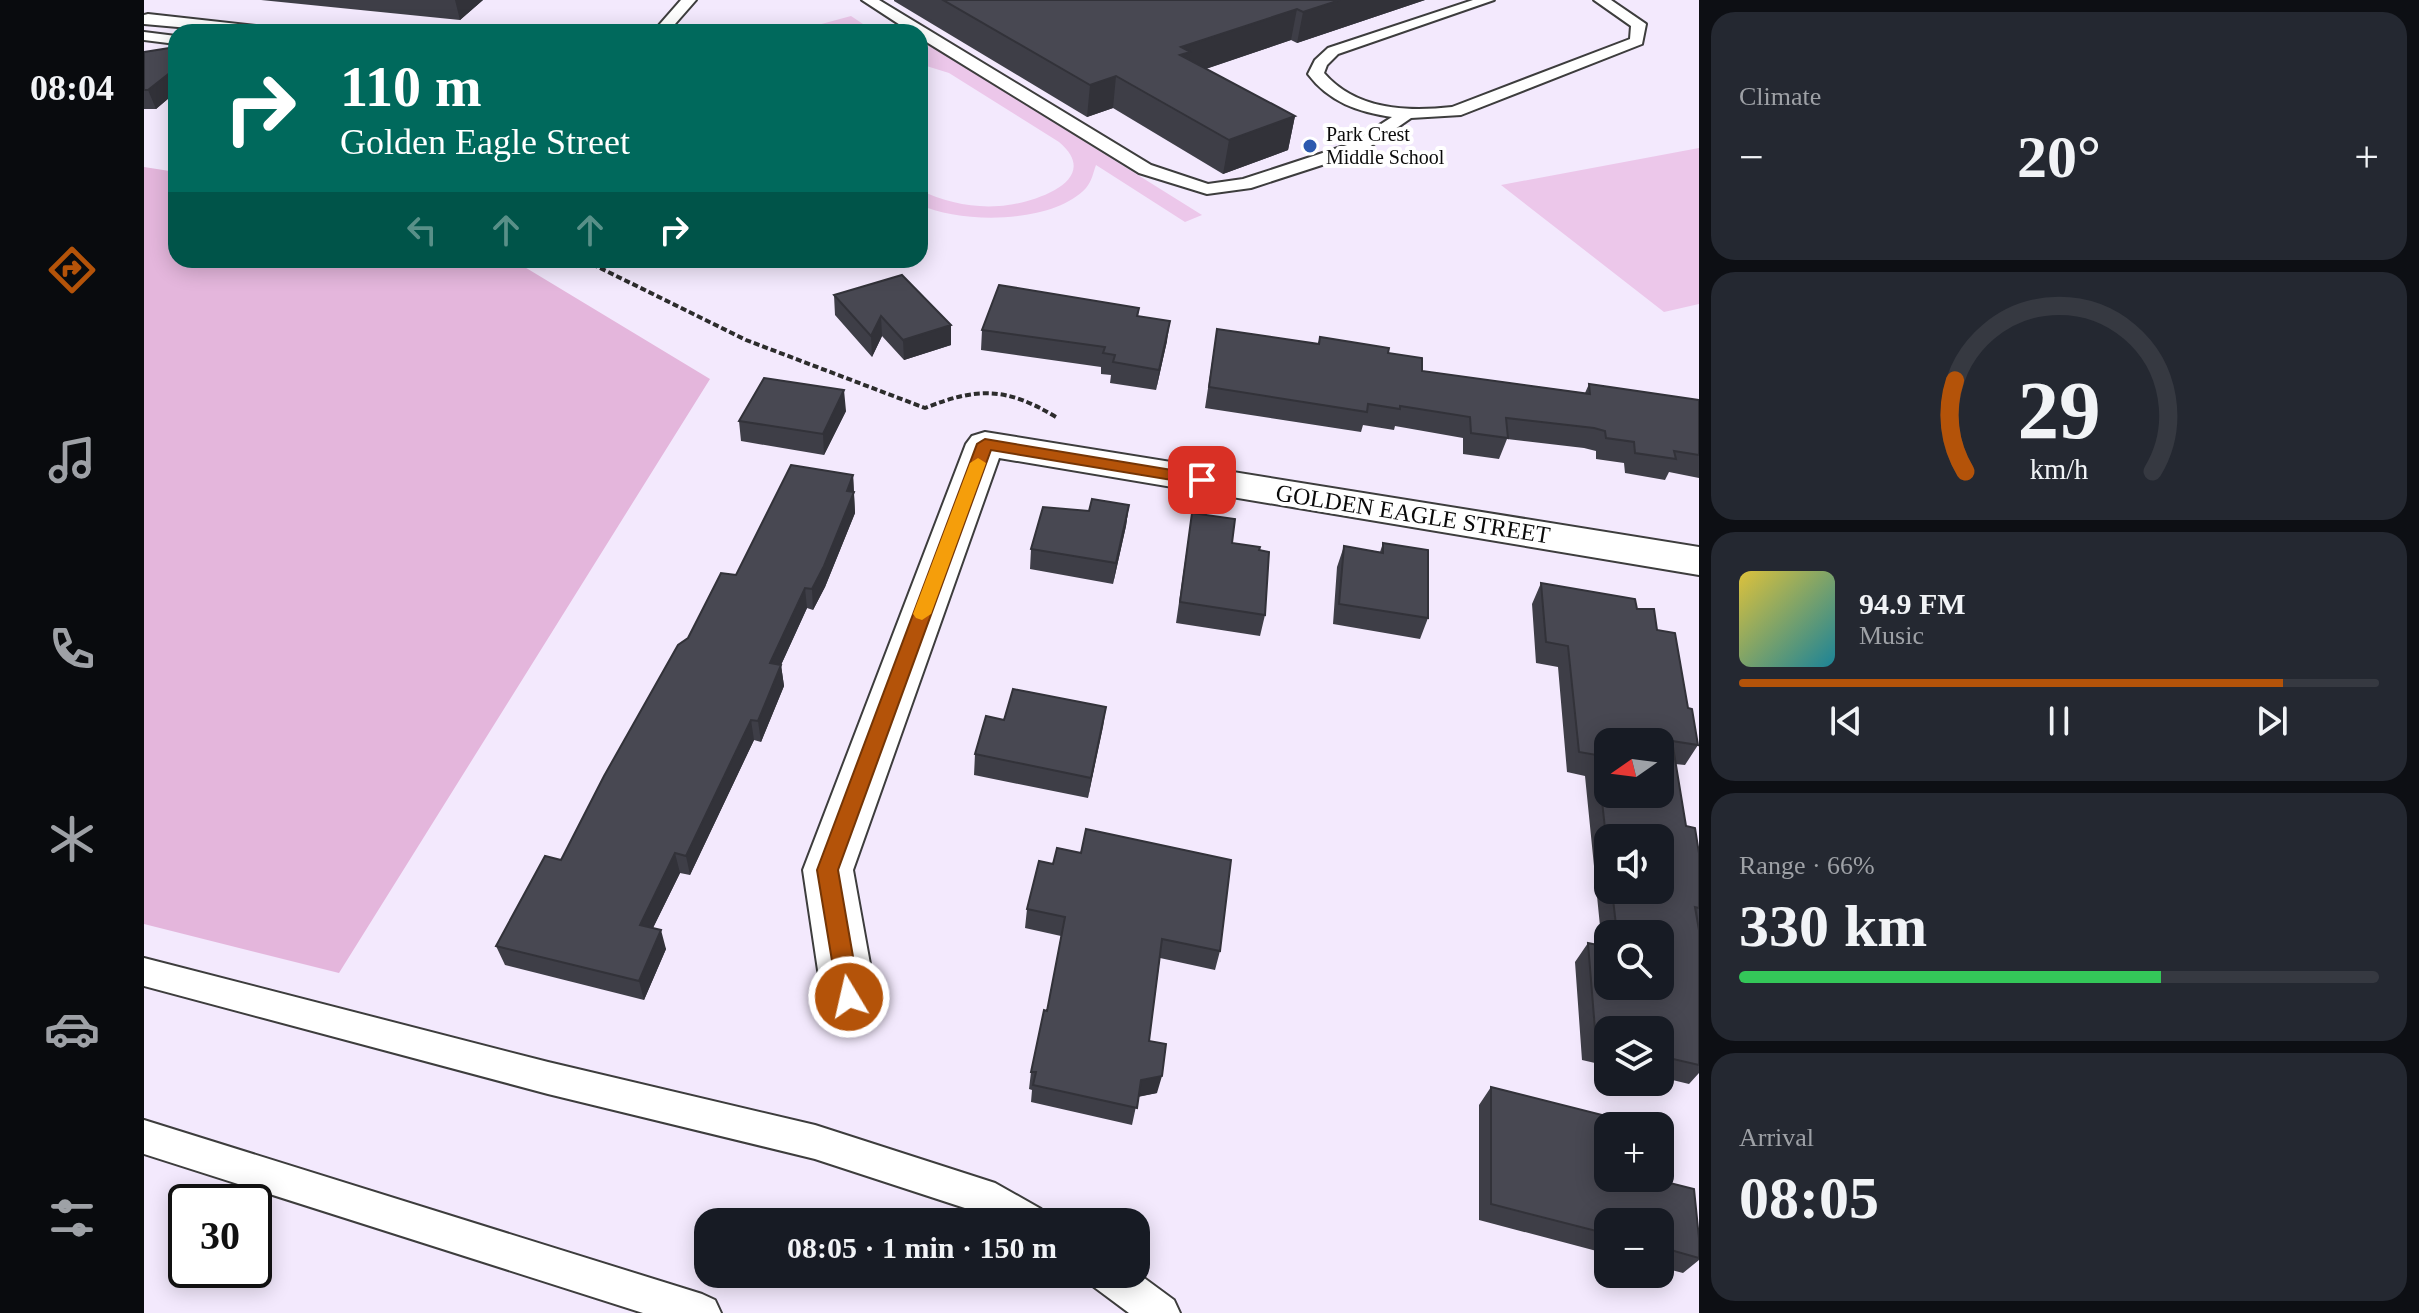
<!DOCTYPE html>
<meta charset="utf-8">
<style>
:root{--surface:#171b24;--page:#242831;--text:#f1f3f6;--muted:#9ea1a6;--line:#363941;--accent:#b45309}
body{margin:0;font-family:Georgia,serif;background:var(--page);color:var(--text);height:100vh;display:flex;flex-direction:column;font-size:30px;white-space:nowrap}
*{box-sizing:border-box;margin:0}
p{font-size:26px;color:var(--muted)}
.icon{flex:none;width:44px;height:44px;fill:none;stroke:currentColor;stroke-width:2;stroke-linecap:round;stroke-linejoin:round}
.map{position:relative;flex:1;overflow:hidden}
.sheet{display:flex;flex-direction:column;gap:12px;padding:12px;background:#0d0f14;width:720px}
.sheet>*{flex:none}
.guide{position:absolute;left:24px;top:24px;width:760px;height:244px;border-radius:24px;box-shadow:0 4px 20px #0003;background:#00695c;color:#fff;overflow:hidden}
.needle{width:52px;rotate:256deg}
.fabs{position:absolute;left:1450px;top:728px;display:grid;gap:16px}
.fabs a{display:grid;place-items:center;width:80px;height:80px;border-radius:16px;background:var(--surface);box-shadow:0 4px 20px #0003;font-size:40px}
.speed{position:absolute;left:24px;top:1184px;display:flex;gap:16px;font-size:40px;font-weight:700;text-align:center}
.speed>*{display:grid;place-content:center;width:104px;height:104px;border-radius:50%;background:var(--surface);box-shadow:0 4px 20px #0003;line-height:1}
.speed .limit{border:4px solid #111;border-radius:12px;background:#fff;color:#111}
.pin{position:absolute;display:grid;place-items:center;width:68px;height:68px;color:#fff;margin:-34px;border-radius:16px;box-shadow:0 4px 12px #0006}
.me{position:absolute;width:88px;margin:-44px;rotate:351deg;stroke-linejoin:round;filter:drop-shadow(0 0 6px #0008)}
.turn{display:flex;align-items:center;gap:28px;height:168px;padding:0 40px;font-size:36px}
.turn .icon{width:104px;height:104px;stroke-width:2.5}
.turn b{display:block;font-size:56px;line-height:68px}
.lanes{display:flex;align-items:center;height:76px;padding:0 40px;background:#0003;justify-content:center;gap:40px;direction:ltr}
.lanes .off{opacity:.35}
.big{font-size:60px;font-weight:800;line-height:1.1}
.sheet .card{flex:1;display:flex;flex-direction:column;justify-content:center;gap:12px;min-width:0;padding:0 28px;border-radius:24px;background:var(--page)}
.sheet .dial{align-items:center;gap:0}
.dial svg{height:208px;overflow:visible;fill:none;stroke:var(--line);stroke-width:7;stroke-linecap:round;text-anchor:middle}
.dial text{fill:var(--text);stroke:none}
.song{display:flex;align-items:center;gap:24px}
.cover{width:96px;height:96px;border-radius:12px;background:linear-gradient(135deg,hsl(50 70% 55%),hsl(190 70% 35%))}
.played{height:8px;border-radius:4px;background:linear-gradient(90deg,var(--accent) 85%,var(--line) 85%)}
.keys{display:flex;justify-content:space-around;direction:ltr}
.heat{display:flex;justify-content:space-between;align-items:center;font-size:44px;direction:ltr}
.charge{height:12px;border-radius:6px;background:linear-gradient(90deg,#34c759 66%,var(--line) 0)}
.trip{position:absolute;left:550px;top:1208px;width:456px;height:80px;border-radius:24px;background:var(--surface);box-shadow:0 4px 20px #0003;font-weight:800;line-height:80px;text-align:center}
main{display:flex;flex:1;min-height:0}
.tabs{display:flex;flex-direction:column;width:144px;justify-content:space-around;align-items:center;background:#090b0e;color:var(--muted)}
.tabs .icon{width:56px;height:56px}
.tabs .on{color:var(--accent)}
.tabs b{font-size:36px;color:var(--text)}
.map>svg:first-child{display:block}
.green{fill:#e4b6dc}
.pitch{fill:#ecc7ea}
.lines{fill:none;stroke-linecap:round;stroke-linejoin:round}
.lane-casing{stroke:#3d3d3d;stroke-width:4}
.street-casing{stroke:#3d3d3d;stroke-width:4}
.path{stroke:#2c2c2c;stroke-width:4;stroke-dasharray:6 3;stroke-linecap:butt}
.lane{fill:#fff;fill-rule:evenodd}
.street{fill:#fff;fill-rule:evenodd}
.wall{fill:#3e3e47;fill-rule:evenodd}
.shaded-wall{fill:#323239}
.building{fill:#484852;stroke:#323239;stroke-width:2;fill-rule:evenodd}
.route{fill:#b45309;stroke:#753606;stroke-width:2}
.slow{fill:#f59e0b}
.poi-dot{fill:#2d5aaf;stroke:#fff;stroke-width:3}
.labels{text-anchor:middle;stroke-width:8;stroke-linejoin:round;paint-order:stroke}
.far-poi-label{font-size:20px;fill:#0a0a0a;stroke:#fff;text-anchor:start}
.street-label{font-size:24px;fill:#0a0a0a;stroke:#fff}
</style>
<main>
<nav class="tabs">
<b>08:04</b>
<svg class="icon on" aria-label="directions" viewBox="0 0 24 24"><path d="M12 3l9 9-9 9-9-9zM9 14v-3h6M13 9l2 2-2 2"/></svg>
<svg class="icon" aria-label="music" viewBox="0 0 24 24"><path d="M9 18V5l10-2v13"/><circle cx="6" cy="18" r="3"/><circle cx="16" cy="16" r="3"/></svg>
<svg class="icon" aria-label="phone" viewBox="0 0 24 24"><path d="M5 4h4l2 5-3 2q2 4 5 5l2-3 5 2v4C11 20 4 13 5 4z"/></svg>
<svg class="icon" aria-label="climate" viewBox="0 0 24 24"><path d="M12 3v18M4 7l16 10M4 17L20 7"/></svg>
<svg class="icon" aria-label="car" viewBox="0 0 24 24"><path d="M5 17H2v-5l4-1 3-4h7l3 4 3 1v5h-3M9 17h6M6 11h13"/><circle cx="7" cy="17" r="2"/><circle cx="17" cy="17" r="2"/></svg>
<svg class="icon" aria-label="filters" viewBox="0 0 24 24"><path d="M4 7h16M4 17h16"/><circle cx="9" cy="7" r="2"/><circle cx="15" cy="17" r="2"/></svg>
</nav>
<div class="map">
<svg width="1555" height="1313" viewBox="0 0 1555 1313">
<rect width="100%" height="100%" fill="#f3e9fd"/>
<path class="green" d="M 0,167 L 32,172 L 32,260 L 369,260 L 566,379 L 195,973 L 0,924 Z"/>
<path class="pitch" d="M 707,16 L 731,32 L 648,32 Z
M 776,39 L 1058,215 L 1041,222 L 952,165 C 949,173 948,181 942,188 C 909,224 818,224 776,205 L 776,190 C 800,202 828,208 855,206 C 887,204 961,181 915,142 L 805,73 L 776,64 Z
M 1555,148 L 1555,304 L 1520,312 L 1357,185 Z"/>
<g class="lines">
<g class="lane-casing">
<path id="lane" d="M 537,0 L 552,0 L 524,32 L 509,32 Z
M 718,0 L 735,0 L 1007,165 L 1064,184 L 1099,179 L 1206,144 L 1248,117 C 1214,112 1185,102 1164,74 L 1171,60 L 1184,48 L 1329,0 L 1350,0 L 1194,54 L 1183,65 L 1180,73 C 1212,110 1263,112 1308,107 L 1486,39 L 1487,26 L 1450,0 L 1467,0 L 1502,24 L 1498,44 L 1317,115 L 1267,118 L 1218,152 L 1107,188 L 1063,194 L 995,173 L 776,38 L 776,32 L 767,32 Z
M 4,14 L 129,28 L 136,32 L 90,32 L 0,24 L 0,15 Z
M 0,32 L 32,36 L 32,44 L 0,40 Z
M 0,958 L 404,1062 L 671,1125 L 851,1183 L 897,1209 L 902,1222 L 849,1222 L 830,1211 L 671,1159 L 404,1094 L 0,986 Z
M 0,1120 L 558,1294 L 571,1300 L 577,1313 L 499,1313 L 0,1154 Z
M 992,1272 L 1030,1300 L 1036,1313 L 985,1313 L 950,1287 L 944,1274 Z"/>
</g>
<g class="street-casing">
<path id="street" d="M 841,432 L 1555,547 L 1555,575 L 855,458 L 709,870 L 732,997 L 724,1014 L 705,1022 L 686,1014 L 678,997 L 659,870 L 822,444 L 828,436 Z"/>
</g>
<path class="path" d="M 440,260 L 602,340 L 781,408 C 834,387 862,387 912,417"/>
<use href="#lane" class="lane"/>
<use href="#street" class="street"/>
</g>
<path class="wall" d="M 117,0 L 339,0 L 316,20 Z
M 750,0 L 1281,0 L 1153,43 L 1147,40 L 1062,69 L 1151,116 L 1144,150 L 1079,174 L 969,108 L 943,117 L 750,1 Z
M 32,47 L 32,92 L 12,109 L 0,109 L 0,52 Z
M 690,295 L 807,325 L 807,345 L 760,360 L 738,336 L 728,357 L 691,315 Z
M 995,308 L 994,316 L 1023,341 L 1012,390 L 966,383 L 967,375 L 957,374 L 957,367 L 837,350 L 838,330 Z
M 1073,329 L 1174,344 L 1176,337 L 1244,353 L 1278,371 L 1441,393 L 1445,384 L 1555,400 L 1555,478 L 1525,472 L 1521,480 L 1481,473 L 1480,463 L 1452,459 L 1452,451 L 1440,448 L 1363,439 L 1355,459 L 1319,454 L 1319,438 L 1251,426 L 1250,430 L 1219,425 L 1217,432 L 1061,408 Z
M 702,411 L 680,455 L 597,441 L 595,421 Z
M 709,475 L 711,513 L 681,587 L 669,610 L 663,608 L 637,665 L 640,686 L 617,742 L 610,740 L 546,875 L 536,873 L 509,928 L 522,949 L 500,1000 L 361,965 L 352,946 L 417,860 L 544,638 L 592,575 Z
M 985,505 L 982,526 L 969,584 L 886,569 L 887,549 L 945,511 Z
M 1048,513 L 1088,543 L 1121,615 L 1116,636 L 1032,623 Z
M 1239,543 L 1284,618 L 1276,639 L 1189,624 L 1193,567 L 1200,546 L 1236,552 Z
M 1397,583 L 1493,609 L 1513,630 L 1544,708 L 1554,745 L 1541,765 L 1531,764 L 1542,826 L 1555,853 L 1555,1073 L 1545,1084 L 1516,1077 L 1516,1030 L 1464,1030 L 1464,1066 L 1438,1060 L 1431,962 L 1444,943 L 1458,946 L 1441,776 L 1423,772 L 1414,667 L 1392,663 L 1388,604 ZM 1464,838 L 1516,890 L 1464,890 ZM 1464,934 L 1516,934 L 1464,986 Z
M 962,707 L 944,798 L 830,775 L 831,754 L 860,720 Z
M 883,909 L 1076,951 L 1071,970 L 1016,958 L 1005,1041 L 1013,1093 L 994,1097 L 988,1125 L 887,1102 L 888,1090 L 885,1089 L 887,1072 L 903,1011 L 917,936 L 881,928 Z
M 1347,1087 L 1464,1178 L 1555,1238 L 1555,1260 L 1539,1273 L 1516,1267 L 1516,1222 L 1464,1222 L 1464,1254 L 1335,1220 L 1335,1105 Z"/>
<path class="shaded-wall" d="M 311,0 L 339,0 L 316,20 Z
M 1196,0 L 1281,0 L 1153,43 L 1159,12 Z
M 1153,9 L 1147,40 L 1043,75 L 1032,87 L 1037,47 Z
M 32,68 L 32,92 L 12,109 L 4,90 Z
M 972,76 L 969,108 L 943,117 L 946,85 Z
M 1151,116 L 1144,150 L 1079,174 L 1085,140 Z
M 737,316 L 738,336 L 728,357 L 727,336 Z
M 1026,321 L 1023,341 L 1012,390 L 1015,370 Z
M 807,325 L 807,345 L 760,360 L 759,340 Z
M 700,390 L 702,411 L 680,455 L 679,434 Z
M 709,475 L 711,513 L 681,587 L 669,610 L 668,589 Z
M 985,505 L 982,526 L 969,584 L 972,563 Z
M 661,588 L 663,608 L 637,665 L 640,686 L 617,742 L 614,721 L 626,663 Z
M 962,707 L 959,727 L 944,798 L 947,778 Z
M 607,720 L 610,740 L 546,875 L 542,856 Z
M 531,853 L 536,873 L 501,944 L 496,925 Z
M 517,930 L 522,949 L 500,1000 L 495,981 Z
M 1018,1076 L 1013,1093 L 992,1097 L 997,1080 Z"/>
<path class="building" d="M 799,0 L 1196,0 L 1159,12 L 1153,9 L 1037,47 L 1046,52 L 1036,55 L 1151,116 L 1085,140 L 972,76 L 946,85 Z
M 32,47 L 32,68 L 4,90 L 0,90 L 0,52 Z
M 758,275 L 807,325 L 759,340 L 737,316 L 727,336 L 690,295 Z
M 855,285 L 995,308 L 993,316 L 1026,321 L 1015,370 L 969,362 L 971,355 L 959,353 L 961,347 L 838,330 Z
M 1073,329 L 1175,344 L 1176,337 L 1245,348 L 1244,353 L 1278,358 L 1278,371 L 1446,394 L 1445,384 L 1555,400 L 1555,455 L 1530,451 L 1532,459 L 1491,453 L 1490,442 L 1462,438 L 1461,431 L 1450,428 L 1362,418 L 1364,438 L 1327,433 L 1326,417 L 1256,406 L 1256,409 L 1224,404 L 1223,412 L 1065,387 Z
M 620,378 L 700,390 L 679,434 L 595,421 Z
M 647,465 L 709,475 L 703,491 L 710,492 L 680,566 L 668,589 L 661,588 L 626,663 L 637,665 L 614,721 L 607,720 L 542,856 L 531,853 L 496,925 L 517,930 L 495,981 L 352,946 L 401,856 L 417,860 L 460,776 L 534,645 L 544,638 L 577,573 L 592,575 Z
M 948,499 L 985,505 L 972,563 L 887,549 L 899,507 L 945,511 Z
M 1048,513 L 1091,519 L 1088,543 L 1116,547 L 1115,550 L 1125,552 L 1121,615 L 1036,602 Z
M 1239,543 L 1284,550 L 1284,618 L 1195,604 L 1200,546 L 1239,553 Z
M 1397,583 L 1491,599 L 1493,609 L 1510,609 L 1513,630 L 1531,633 L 1544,708 L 1548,709 L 1554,745 L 1528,741 L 1542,826 L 1551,828 L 1555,853 L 1555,908 L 1551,907 L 1555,930 L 1555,1065 L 1516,1056 L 1516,1030 L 1464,1030 L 1464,1045 L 1452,1042 L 1444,943 L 1464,947 L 1464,986 L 1516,986 L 1516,934 L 1473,934 L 1468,890 L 1516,890 L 1516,838 L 1464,838 L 1464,856 L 1453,755 L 1435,752 L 1424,646 L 1402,642 ZM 1464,742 L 1516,742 L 1516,794 L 1464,794 Z
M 869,689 L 962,707 L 947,778 L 831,754 L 842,716 L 860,720 Z
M 942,829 L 1087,860 L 1076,951 L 1018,939 L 1005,1041 L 1022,1044 L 1018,1076 L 997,1080 L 993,1108 L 889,1085 L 892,1072 L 887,1072 L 900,1010 L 903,1011 L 921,917 L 883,909 L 895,861 L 909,864 L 913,848 L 937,853 Z
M 1347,1087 L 1486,1122 L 1487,1126 L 1464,1126 L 1464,1178 L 1506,1178 L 1550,1189 L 1555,1238 L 1555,1258 L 1516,1247 L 1516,1222 L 1464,1222 L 1464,1234 L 1347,1204 Z"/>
<path class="route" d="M 841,439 L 1058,475 L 1066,480 L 1058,485 L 847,450 L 694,870 L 716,997 L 713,1005 L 705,1008 L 697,1005 L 694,997 L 673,870 L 833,444 Z"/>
<path class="slow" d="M 834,458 L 842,463 L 787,614 L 778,620 L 772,618 L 769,614 L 826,463 Z"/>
<circle class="poi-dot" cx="1166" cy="146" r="8"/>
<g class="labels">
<g class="far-poi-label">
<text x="1182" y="141">Park Crest<tspan x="1182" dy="23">Middle School</tspan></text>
</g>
<g class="street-label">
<text transform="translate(1269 514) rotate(9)" y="8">GOLDEN EAGLE STREET</text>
</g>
</g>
</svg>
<div class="fabs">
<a><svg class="needle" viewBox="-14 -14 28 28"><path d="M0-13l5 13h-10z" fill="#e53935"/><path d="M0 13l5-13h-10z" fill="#9ea1a6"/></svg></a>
<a><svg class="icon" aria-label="sound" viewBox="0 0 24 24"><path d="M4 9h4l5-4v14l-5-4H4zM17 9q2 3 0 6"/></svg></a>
<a><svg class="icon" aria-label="search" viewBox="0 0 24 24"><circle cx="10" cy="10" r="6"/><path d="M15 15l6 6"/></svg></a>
<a><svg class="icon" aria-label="layers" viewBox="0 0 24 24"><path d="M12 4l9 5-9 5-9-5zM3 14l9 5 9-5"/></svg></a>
<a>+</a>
<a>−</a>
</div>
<div class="speed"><div class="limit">30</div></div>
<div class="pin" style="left:1058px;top:480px;background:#d93025"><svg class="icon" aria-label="arrive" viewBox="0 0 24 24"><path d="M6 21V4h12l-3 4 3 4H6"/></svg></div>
<svg class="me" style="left:705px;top:997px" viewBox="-20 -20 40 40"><circle r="17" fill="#b45309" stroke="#fff" stroke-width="3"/><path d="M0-11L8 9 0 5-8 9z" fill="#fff"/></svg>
<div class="trip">08:05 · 1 min · 150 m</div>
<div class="guide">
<div class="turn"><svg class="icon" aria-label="right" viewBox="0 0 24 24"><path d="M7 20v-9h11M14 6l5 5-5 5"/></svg><div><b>110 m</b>Golden Eagle Street</div></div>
<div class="lanes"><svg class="icon off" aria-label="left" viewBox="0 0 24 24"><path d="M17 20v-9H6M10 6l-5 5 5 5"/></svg><svg class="icon off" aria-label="ahead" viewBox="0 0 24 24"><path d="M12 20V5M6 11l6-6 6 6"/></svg><svg class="icon off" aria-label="ahead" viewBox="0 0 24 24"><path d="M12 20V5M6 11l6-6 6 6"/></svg><svg class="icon" aria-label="right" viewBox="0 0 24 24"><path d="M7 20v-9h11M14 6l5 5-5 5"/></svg></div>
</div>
</div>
<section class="sheet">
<div class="card"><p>Climate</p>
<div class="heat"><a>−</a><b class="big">20°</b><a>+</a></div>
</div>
<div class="card dial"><svg viewBox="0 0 100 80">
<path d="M14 69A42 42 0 1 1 86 69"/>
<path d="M14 69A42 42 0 0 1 10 34" stroke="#b45309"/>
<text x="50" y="56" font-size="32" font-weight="700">29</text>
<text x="50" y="72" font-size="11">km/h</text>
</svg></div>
<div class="card">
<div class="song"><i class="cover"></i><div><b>94.9 FM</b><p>Music</p></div></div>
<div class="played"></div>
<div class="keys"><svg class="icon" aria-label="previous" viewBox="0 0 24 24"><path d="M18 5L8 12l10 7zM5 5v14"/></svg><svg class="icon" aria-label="pause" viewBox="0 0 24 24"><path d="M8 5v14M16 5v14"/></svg><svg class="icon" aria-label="next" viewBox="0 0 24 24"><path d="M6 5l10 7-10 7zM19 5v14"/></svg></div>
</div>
<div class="card"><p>Range · 66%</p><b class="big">330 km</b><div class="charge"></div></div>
<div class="card"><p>Arrival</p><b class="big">08:05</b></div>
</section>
</main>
